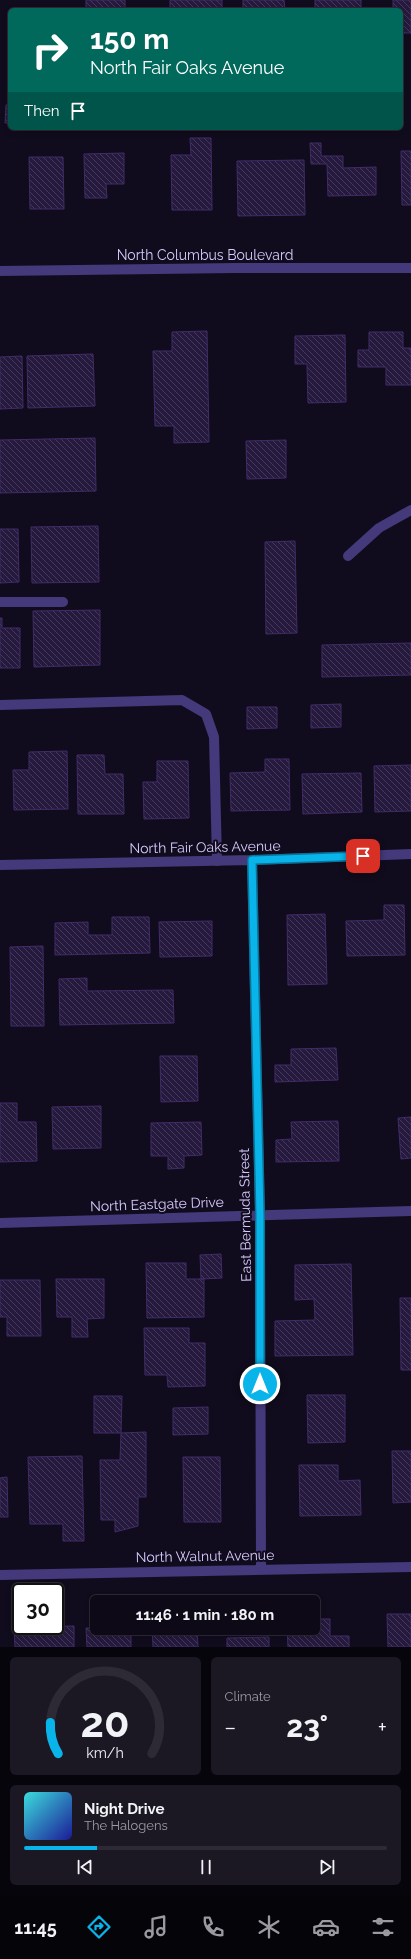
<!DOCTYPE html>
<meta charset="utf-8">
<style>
:root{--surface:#0d0916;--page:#1b1723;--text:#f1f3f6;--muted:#9a9aa1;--line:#2d2a35;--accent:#09b4ea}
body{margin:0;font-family:Raleway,sans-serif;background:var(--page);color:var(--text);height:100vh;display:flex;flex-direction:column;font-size:15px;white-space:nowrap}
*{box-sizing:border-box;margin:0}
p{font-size:13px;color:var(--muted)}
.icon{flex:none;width:22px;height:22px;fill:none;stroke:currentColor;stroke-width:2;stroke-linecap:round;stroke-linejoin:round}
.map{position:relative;height:1647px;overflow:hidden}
.drawer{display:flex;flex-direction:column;gap:10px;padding:10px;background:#07050c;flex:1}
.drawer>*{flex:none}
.top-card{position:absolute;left:8px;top:8px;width:395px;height:122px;border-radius:6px;box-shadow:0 2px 6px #0003,0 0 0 1px var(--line);background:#00695c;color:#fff;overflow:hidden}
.speed{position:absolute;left:12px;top:1583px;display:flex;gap:8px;font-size:20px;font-weight:700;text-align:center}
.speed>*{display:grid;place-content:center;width:52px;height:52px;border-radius:50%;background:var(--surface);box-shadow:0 2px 6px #0003,0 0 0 1px var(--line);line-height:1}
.speed .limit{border:2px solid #111;border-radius:6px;background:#fff;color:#111}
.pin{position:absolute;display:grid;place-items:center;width:34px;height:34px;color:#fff;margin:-17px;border-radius:8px;box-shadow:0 2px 6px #0006}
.me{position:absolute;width:44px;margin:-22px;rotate:0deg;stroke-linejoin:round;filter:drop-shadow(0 0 3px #0008)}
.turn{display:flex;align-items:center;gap:14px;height:84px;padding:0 16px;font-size:18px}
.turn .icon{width:52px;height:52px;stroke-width:2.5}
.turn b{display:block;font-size:28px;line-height:34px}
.then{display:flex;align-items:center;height:38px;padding:0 16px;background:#0003;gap:8px;font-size:15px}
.big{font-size:30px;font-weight:700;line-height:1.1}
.drawer .tile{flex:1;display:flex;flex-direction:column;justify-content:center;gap:6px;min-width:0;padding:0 14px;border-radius:6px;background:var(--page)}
.drawer .dial{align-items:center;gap:0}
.dial svg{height:104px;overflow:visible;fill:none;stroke:var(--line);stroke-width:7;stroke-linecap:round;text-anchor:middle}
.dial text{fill:var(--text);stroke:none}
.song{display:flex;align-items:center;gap:12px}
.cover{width:48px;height:48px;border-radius:6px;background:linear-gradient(135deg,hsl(180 70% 55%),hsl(240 70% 35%))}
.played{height:4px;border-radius:2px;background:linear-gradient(90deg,var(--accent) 20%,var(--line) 20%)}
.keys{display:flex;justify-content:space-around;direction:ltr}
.heat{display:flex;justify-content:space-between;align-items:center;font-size:22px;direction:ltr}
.drawer .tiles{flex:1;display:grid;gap:10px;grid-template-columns:1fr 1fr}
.tile:last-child{grid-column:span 2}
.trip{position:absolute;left:90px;top:1595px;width:230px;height:40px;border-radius:6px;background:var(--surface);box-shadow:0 2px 6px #0003,0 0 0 1px var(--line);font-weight:700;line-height:40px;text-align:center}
.menu{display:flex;height:64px;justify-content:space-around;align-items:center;background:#050409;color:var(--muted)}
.menu .icon{width:28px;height:28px}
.menu .active{color:var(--accent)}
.menu b{font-size:18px;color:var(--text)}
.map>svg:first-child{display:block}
.building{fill:url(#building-back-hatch);stroke:#402c68}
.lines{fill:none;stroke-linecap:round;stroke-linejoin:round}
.service{stroke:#44397a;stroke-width:10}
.minor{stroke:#44397a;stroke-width:10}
.tertiary{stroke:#44397a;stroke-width:10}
.route-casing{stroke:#067598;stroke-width:10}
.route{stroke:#09b4ea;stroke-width:7}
.labels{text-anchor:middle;stroke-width:4;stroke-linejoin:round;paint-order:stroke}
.street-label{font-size:14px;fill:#d7cafd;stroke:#110c1d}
</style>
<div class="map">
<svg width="411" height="1647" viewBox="0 0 411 1647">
<defs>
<pattern id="building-back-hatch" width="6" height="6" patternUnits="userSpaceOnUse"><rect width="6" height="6" fill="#25193d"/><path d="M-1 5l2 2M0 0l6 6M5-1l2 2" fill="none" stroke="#44395a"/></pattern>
</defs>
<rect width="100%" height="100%" fill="#110c1d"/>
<path class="building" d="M 86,0 L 125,0 L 125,10 L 86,10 Z
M 170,0 L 222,0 L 222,10 L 170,10 Z
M 243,0 L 284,0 L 285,10 L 243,10 Z
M 315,0 L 361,0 L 361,10 L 315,10 Z
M 393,0 L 411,0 L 411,33 L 401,33 L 401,10 L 393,10 Z
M 10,104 L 10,123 L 5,123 L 6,105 Z
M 190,138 L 211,138 L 212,210 L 172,210 L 171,155 L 191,155 Z
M 310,143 L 321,143 L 321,156 L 343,156 L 343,168 L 376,167 L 376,195 L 328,196 L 327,164 L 311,164 Z
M 401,151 L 411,151 L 411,205 L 402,205 Z
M 124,153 L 124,184 L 106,184 L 107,198 L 85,198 L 84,154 Z
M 29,157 L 63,157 L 64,209 L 30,209 Z
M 304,160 L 305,215 L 238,216 L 237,161 Z
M 207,331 L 209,442 L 174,443 L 174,426 L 155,426 L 153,351 L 172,351 L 172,332 Z
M 369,332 L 403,332 L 403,348 L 411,348 L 411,385 L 386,385 L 386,367 L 358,367 L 358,350 L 369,350 Z
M 345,335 L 346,402 L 308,403 L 307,364 L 295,364 L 295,336 Z
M 93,354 L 95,406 L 28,408 L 27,356 Z
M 22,356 L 23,408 L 0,409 L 0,357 Z
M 95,438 L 96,491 L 0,493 L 0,440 Z
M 286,440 L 286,478 L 247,479 L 246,441 Z
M 98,526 L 99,582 L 32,583 L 31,527 Z
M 0,529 L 18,529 L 19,582 L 0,583 Z
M 295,541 L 297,633 L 266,634 L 265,542 Z
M 100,610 L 100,665 L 34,667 L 33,611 Z
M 0,618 L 2,618 L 2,628 L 20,628 L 20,668 L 0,668 Z
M 411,643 L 411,675 L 322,677 L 322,645 Z
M 341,704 L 341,727 L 311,728 L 311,705 Z
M 247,707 L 277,707 L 277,728 L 247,729 Z
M 67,751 L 68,809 L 14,810 L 13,770 L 29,770 L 29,752 Z
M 77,755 L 104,755 L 105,774 L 123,774 L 124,814 L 78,814 Z
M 265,759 L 289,759 L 290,810 L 231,811 L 230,773 L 265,772 Z
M 157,761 L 188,761 L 189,818 L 144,819 L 143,782 L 157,782 Z
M 411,765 L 411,811 L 375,812 L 374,766 Z
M 361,773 L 362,812 L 303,814 L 302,774 Z
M 384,905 L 404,905 L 405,955 L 347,956 L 346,921 L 384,920 Z
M 325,914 L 327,984 L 288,985 L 287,915 Z
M 112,917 L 149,917 L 150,953 L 55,955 L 55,923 L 88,922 L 88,935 L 112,935 Z
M 212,921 L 212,956 L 160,957 L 159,922 Z
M 43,946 L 44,1026 L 11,1026 L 10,947 Z
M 87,978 L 87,991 L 173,990 L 174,1023 L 60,1025 L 59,979 Z
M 336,1048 L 338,1080 L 275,1082 L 275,1065 L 291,1065 L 291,1049 Z
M 160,1056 L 197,1056 L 198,1101 L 161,1102 Z
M 0,1103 L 17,1103 L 17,1122 L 36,1122 L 37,1161 L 0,1162 Z
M 101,1106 L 101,1148 L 53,1149 L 52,1107 Z
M 411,1117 L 411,1158 L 401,1159 L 398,1118 Z
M 338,1121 L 339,1161 L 276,1162 L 276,1140 L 292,1139 L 291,1122 Z
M 201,1122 L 202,1155 L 184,1156 L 184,1168 L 168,1169 L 168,1156 L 151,1156 L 151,1123 Z
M 221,1254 L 222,1278 L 201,1279 L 200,1255 Z
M 146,1263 L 186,1263 L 186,1279 L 204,1279 L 204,1317 L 147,1318 Z
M 351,1264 L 353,1355 L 275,1356 L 275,1321 L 315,1320 L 314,1299 L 295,1300 L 295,1265 Z
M 56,1279 L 104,1279 L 104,1318 L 87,1319 L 88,1337 L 72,1337 L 72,1317 L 57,1317 Z
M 0,1280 L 40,1280 L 41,1336 L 7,1336 L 7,1317 L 0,1317 Z
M 400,1298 L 411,1298 L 411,1370 L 401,1370 Z
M 144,1328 L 189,1328 L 189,1343 L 205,1343 L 205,1386 L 168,1387 L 167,1375 L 145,1375 Z
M 307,1395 L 345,1395 L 345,1442 L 308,1443 Z
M 94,1396 L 122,1396 L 121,1433 L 94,1433 Z
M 208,1407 L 208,1434 L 173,1435 L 173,1408 Z
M 146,1432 L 146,1497 L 138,1497 L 138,1526 L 115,1532 L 115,1520 L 101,1520 L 100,1460 L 120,1460 L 121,1433 Z
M 392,1451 L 411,1451 L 411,1502 L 393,1503 Z
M 82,1456 L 84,1541 L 63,1541 L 63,1524 L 30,1524 L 28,1457 Z
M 183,1457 L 220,1457 L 221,1522 L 184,1522 Z
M 299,1465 L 338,1465 L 338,1481 L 360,1480 L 361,1515 L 300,1516 Z
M 7,1477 L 8,1517 L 0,1517 L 0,1478 Z
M 387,1614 L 411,1614 L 411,1647 L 388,1647 Z
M 313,1619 L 330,1619 L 330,1636 L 349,1636 L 349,1647 L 288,1647 L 287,1628 L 313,1628 Z
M 74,1626 L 74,1647 L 15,1647 L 14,1627 Z
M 86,1628 L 131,1628 L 131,1647 L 87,1647 Z
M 152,1628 L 197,1628 L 198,1647 L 153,1647 Z
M 269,1637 L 269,1647 L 227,1647 L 227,1638 Z"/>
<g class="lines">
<path class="service" d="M 348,556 L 379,528 L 411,510
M 0,602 L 63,602
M 0,705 L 182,700 L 206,714 L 214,737 L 217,861"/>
<path class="minor" d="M 252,860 L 260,1215 L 261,1569
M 0,865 L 252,860 L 411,854
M 0,1223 L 411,1211
M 0,1575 L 411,1567"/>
<path class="tertiary" d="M 0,271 L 235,268 L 411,268"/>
</g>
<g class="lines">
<g class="route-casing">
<path id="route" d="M 260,1384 L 260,1215 L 252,860 L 363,856"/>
</g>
<use href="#route" class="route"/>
</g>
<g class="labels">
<g class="street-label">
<text x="205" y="260">North Columbus Boulevard</text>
<text transform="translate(205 847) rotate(-1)" y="5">North Fair Oaks Avenue</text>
<text transform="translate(157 1204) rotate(-2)" y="5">North Eastgate Drive</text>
<text transform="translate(245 1215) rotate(-91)" y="5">East Bermuda Street</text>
<text transform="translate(205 1556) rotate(-1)" y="5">North Walnut Avenue</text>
</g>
</g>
</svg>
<div class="speed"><div class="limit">30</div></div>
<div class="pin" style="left:363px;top:856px;background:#d93025"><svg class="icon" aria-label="arrive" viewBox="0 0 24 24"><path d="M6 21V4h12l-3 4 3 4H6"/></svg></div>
<svg class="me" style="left:260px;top:1384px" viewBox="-20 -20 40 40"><circle r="17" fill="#09b4ea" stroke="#fff" stroke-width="3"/><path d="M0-11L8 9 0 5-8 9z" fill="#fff"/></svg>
<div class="trip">11:46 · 1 min · 180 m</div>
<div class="top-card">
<div class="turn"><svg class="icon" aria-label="right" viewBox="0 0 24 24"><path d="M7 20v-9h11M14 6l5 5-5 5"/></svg><div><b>150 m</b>North Fair Oaks Avenue</div></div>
<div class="then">Then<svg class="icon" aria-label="arrive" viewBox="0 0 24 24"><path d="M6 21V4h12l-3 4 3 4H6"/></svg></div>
</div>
</div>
<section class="drawer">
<div class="tiles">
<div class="tile dial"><svg viewBox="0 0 100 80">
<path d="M14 69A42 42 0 1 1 86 69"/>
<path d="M14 69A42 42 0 0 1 8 45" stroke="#09b4ea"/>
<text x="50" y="56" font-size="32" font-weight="700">20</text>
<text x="50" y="72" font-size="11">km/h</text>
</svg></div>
<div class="tile"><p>Climate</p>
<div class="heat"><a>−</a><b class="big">23°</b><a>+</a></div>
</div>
<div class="tile">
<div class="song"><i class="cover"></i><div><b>Night Drive</b><p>The Halogens</p></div></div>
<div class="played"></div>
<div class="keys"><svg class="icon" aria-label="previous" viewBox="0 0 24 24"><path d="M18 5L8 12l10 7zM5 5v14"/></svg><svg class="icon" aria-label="pause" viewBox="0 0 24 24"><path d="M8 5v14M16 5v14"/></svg><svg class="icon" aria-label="next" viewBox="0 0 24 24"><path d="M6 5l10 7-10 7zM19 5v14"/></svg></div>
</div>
</div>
</section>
<nav class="menu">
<b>11:45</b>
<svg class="icon active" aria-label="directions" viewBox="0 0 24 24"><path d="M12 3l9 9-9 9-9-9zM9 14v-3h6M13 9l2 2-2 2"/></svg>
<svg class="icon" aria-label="music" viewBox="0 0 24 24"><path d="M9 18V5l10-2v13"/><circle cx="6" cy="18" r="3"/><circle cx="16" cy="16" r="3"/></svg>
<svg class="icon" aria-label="phone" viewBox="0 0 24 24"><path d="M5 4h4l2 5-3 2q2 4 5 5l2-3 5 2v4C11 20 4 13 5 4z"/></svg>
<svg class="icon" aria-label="climate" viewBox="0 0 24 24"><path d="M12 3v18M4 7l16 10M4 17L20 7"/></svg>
<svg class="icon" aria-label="car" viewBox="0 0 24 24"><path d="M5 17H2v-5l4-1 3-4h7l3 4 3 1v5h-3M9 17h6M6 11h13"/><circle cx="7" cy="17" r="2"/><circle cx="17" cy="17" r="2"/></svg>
<svg class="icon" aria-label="filters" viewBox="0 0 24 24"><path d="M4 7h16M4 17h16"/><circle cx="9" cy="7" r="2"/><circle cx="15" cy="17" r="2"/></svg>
</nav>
